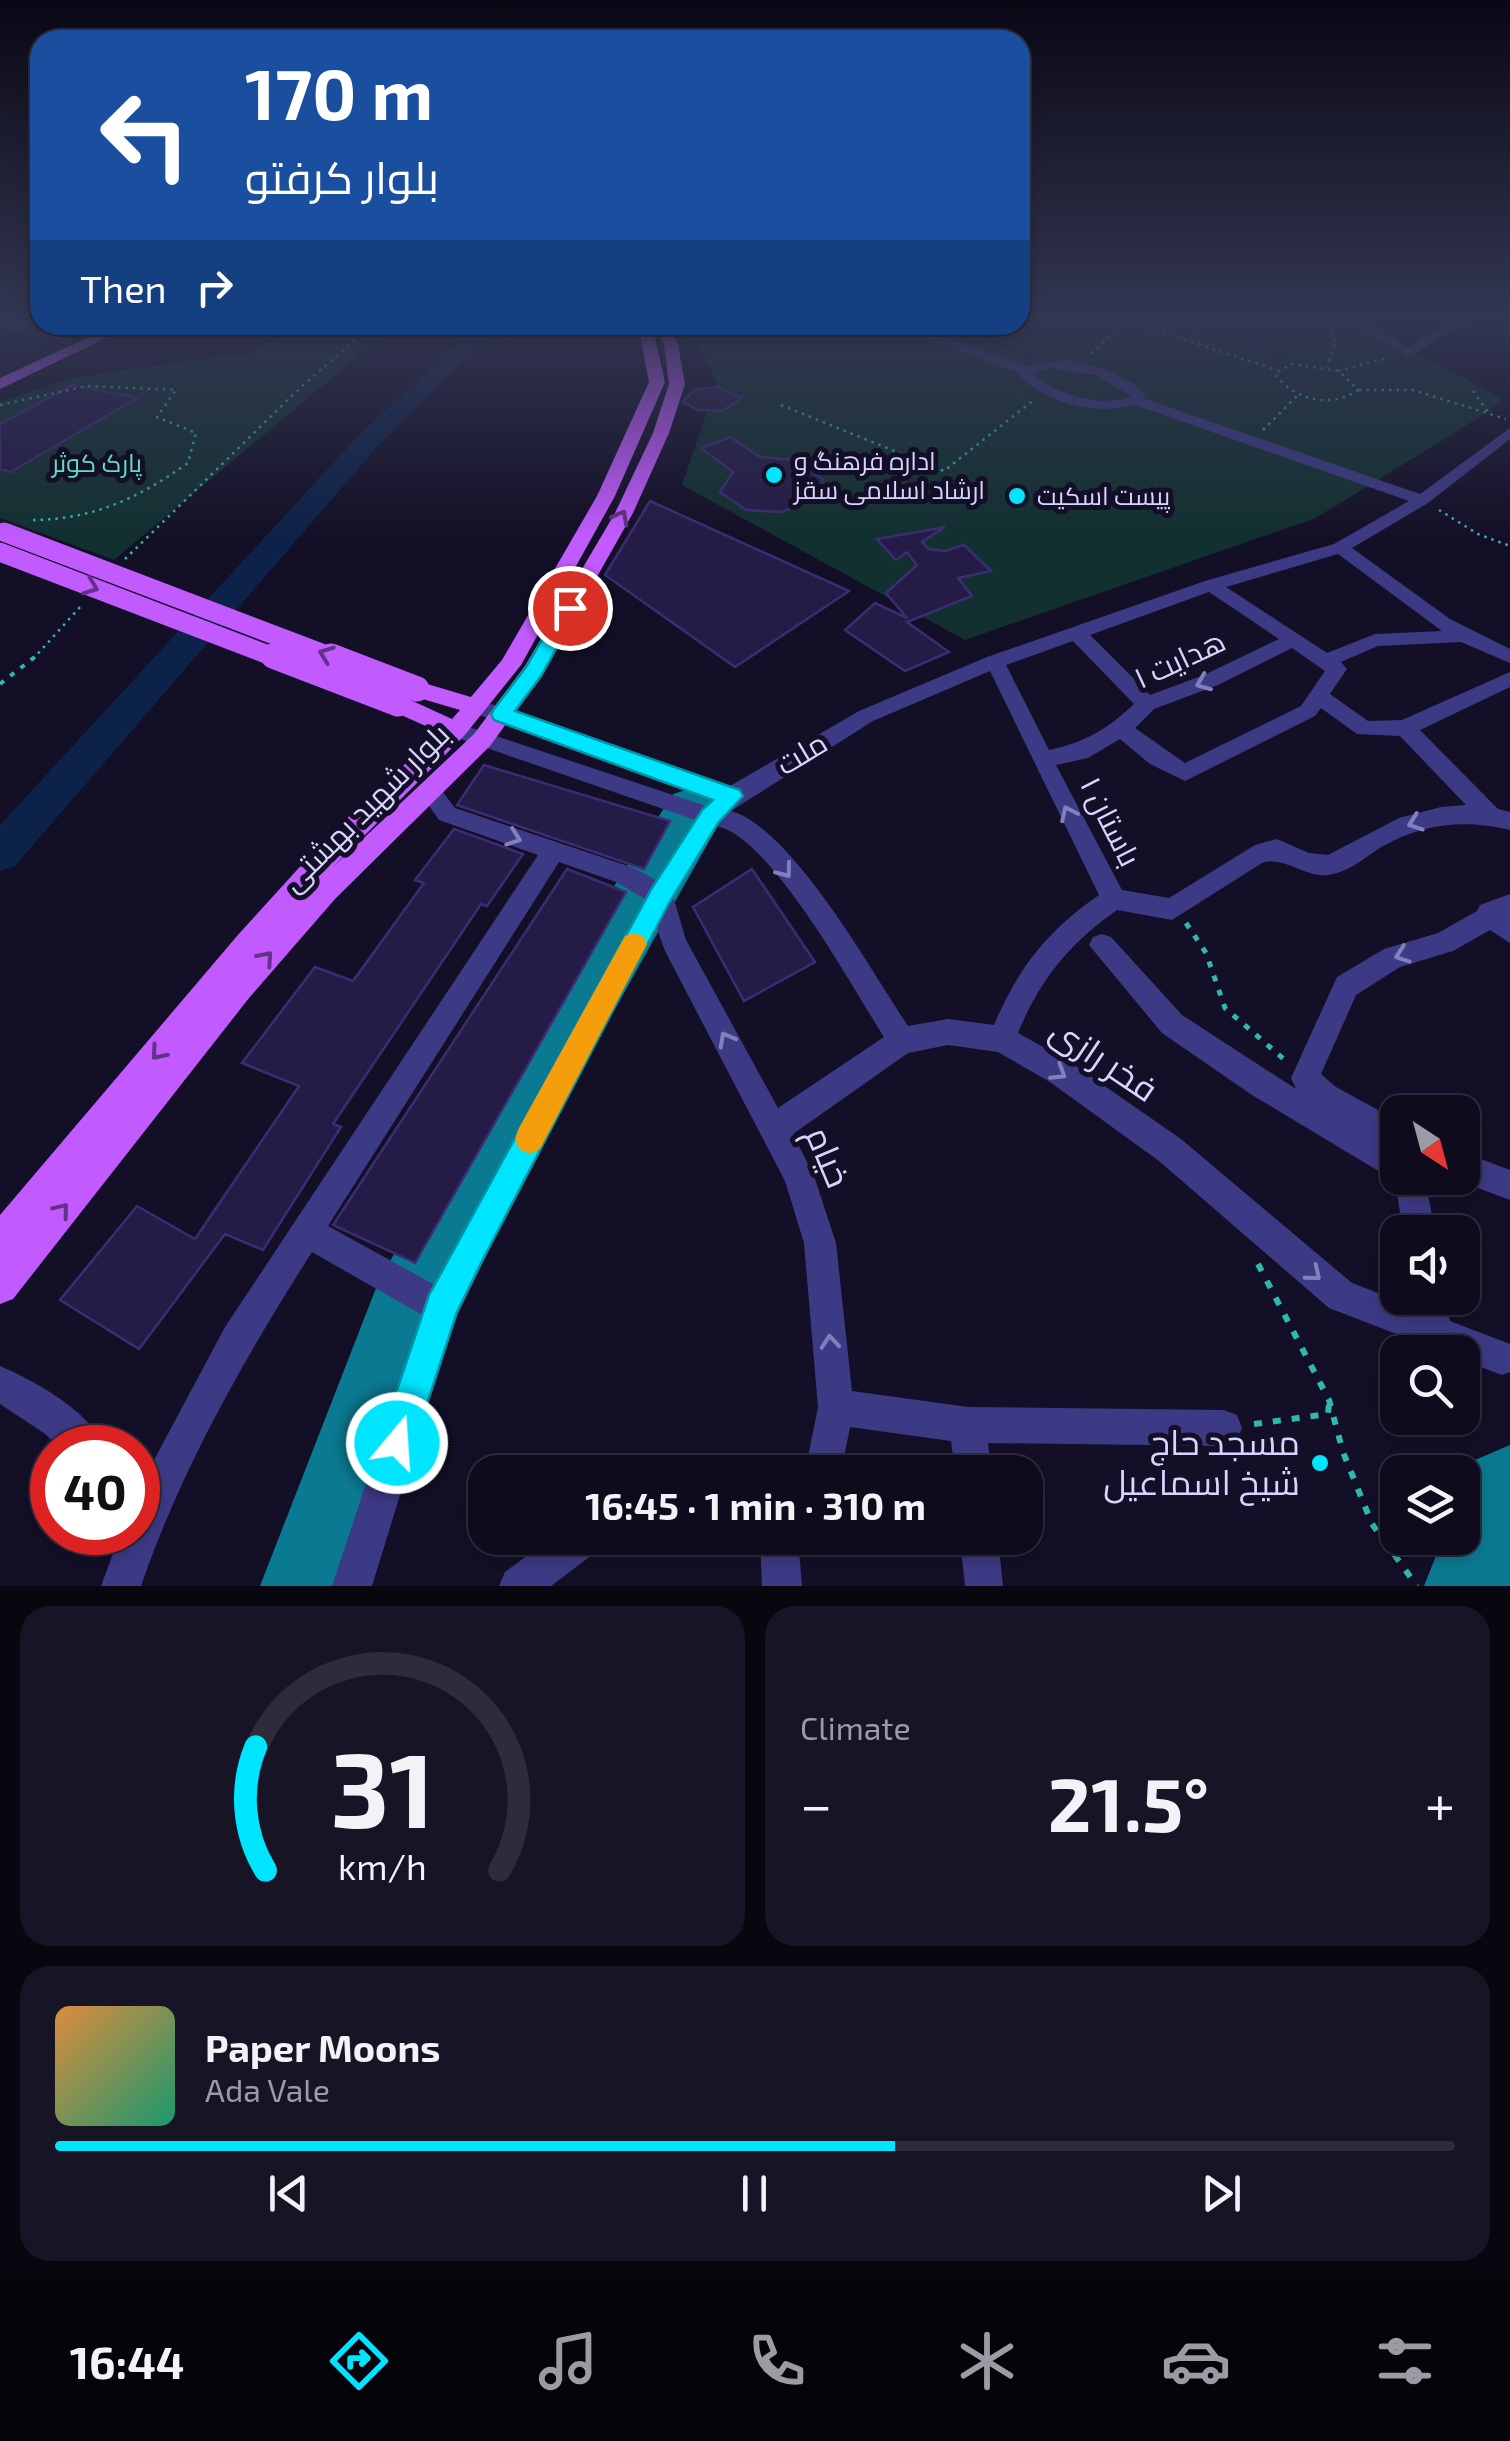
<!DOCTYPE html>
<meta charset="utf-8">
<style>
:root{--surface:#0e0b1c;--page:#171425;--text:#f1f3f6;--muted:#9b9ba3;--line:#2e2b3b;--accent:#00e5ff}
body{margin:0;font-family:"Exo 2",Cairo,sans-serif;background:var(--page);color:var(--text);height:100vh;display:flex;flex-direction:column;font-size:38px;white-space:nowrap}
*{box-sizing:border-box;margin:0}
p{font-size:32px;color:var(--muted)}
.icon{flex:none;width:55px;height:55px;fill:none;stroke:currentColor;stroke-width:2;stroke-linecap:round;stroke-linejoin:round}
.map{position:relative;height:1586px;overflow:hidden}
.sheet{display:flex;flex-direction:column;gap:20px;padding:20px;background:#08060f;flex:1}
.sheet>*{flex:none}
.hud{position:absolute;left:30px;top:30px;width:1000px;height:305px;border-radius:30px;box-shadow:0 5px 15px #0003,0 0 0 2px var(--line);background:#1a4fa0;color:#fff;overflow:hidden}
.needle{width:65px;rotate:144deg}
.fabs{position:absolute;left:1380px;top:1095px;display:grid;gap:20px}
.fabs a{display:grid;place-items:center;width:100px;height:100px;border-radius:20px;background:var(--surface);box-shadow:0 5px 15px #0003,0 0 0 2px var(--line);font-size:50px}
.speed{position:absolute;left:30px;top:1425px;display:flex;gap:20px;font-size:50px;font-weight:700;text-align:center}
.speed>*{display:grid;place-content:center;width:130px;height:130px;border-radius:50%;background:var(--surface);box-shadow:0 5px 15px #0003,0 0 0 2px var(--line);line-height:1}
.speed .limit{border:15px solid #d22;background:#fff;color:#111}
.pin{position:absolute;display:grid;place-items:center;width:85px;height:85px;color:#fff;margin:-42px;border:5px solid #fff;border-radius:50%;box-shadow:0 2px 10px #0007}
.me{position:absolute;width:110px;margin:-55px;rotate:18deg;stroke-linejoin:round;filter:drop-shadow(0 0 8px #0008)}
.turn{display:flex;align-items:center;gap:35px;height:210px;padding:0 50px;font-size:45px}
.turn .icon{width:130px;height:130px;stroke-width:2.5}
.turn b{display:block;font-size:70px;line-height:85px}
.then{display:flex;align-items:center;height:95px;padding:0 50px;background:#0003;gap:20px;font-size:38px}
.big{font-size:75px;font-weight:700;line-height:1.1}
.sheet .widget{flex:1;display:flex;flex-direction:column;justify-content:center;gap:15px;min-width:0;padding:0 35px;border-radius:30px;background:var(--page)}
.sheet .dial{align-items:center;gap:0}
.dial svg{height:260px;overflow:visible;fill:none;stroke:var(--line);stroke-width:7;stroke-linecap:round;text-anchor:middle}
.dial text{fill:var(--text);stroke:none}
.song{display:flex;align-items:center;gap:30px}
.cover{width:120px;height:120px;border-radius:15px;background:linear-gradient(135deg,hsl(30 70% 55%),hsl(160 70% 35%))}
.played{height:10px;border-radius:5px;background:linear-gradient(90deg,var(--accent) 60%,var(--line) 60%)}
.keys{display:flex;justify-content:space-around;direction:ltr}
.heat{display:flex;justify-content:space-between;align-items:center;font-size:55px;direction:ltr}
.sheet .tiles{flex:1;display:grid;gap:20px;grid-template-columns:1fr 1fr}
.widget:last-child{grid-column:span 2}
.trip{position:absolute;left:468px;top:1455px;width:575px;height:100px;border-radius:30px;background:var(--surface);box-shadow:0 5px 15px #0003,0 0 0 2px var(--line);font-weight:700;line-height:100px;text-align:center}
.dock{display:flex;height:160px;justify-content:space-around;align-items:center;background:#06040b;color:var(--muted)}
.dock .icon{width:70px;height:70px}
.dock .on{color:var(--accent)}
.dock b{font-size:45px;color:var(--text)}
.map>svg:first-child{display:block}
.green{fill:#12302f}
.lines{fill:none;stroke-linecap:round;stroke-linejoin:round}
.stream{stroke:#0c2248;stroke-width:4}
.river{fill:#0c2248;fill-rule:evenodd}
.taxiway{fill:#0a7a92;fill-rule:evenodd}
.building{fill:#241b47;stroke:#3b2d73;stroke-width:2.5}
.path-far3{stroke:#2fb8b0;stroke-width:2.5;stroke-dasharray:2.5 5;stroke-linecap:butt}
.path-far2{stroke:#2fb8b0;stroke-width:4;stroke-dasharray:5 8;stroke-linecap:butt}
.path-far1{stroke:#2fb8b0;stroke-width:5;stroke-dasharray:6 9;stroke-linecap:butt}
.path{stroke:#2fb8b0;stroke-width:6;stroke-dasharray:8 11;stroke-linecap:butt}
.minor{fill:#3d3a85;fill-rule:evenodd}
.major{fill:#c25bff;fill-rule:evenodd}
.major-bridge-far1{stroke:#c25bff;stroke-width:19}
.major-bridge{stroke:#c25bff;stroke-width:25}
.oneway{stroke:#623188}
.oneway2{stroke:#837fbc}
.route{fill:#00e5ff;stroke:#0095a6;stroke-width:2.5}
.slow{fill:#f59e0b}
.poi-dot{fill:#00e5ff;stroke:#130f26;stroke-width:4}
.labels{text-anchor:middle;stroke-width:10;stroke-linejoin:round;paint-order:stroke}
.far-poi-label{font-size:25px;fill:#d9d4ff;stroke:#130f26;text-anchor:start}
.far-park-label{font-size:25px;fill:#5fe0c0;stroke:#130f26}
.street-label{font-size:30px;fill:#d9d4ff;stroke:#130f26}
.near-street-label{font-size:35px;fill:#d9d4ff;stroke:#130f26}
.near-poi-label{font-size:35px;fill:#d9d4ff;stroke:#130f26;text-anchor:end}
</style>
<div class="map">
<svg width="1510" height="1586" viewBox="0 0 1510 1586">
<rect width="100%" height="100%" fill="#130f26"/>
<path class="green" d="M 1020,317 L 1349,317 L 1503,399 L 1488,412 L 1316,518 L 965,640 L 682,485 L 717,382 L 686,325 L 1020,325 Z
M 303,325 L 395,325 L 114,560 L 0,518 L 0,402 L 76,377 L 249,353 Z"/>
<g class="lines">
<path class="stream" d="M 1169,321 L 1288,358
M 954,325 L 1033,356"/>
<path class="river" d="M 476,325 L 500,325 L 376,448 L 15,866 L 0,871 L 0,825 L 358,436 Z"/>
<path class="taxiway" d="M 695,787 L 717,794 L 726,811 L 548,1128 L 450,1330 L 366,1586 L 260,1586 L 378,1283 L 494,1074 L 673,794 Z
M 1510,1445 L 1510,1586 L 1424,1586 L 1443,1538 L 1462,1538 L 1462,1489 L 1475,1460 Z"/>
</g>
<path class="building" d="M 73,385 L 137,398 L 11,472 L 0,469 L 0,424 Z
M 718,387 L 742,398 L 722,411 L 697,410 L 683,402 L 694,390 Z
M 731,437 L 760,457 L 794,460 L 823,479 L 818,496 L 782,512 L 746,510 L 720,492 L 733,472 L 701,448 Z
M 650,501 L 849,591 L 735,667 L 605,575 Z
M 945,527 L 922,542 L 929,549 L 945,551 L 964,545 L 991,571 L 958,578 L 972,596 L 907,622 L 949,652 L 905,671 L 845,630 L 875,603 L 907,618 L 886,593 L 917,565 L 907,552 L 896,560 L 877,539 Z
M 484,765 L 670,821 L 644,869 L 457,805 Z
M 454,829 L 523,854 L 487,906 L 481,904 L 333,1124 L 341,1127 L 263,1250 L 225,1234 L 139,1349 L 60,1300 L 137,1206 L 195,1239 L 299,1086 L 242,1063 L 315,967 L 353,981 L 424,883 L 415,880 Z
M 567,869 L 626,892 L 415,1263 L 333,1225 Z
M 752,869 L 815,962 L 744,1001 L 693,907 Z"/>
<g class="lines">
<path class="path-far3" d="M 1326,317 L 1336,342 L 1327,367
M 1127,321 L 1277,370
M 1091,353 L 1131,317
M 1291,364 L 1339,371 L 1358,390 C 1331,409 1294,400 1275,374 Z
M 1338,371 L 1387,358
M 1359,390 L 1413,390 L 1506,419
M 1473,391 L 1488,412
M 0,405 L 87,386 L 176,390 L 157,417 L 196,433 L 188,463 C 138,498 95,519 33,520
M 781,405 L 944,471 L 1035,399
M 1263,430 L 1299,394
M 1439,510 L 1478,534 L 1510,546
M 125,559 L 300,388 L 372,325
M 33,659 L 81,606"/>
<path class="path-far2" d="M 0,684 L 36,656"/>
<path class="path-far1" d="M 1186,923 L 1206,953 L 1225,1008 L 1286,1061"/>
<path class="path" d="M 1258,1264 L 1329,1400 L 1343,1452 L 1372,1524 L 1417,1586
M 1254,1424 L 1328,1414 L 1329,1404"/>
<path class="minor" d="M 1344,317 L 1359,317 L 1408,347 L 1459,317 L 1474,317 L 1408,357 Z
M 0,318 L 72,338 L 73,341 L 67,345 L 0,326 Z
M 892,325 L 910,325 L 1026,366 L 1065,360 L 1105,369 L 1134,384 L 1145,395 L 1143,398 L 1420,494 L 1510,428 L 1510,439 L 1428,503 L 1352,548 L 1450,619 L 1510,649 L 1510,663 L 1461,642 L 1378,646 L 1341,662 L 1347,669 L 1330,694 L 1368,721 L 1402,720 L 1510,672 L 1510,687 L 1420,730 L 1498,809 L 1510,812 L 1510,830 C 1466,819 1423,823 1383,846 C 1365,857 1350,872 1328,875 C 1304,878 1286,856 1262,863 L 1172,920 L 1117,910 C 1070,943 1040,979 1018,1033 L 1070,1062 L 1181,1139 L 1352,1283 L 1414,1307 L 1413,1298 L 1445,1298 L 1450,1321 L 1510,1344 L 1510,1372 L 1502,1375 L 1462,1360 L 1462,1352 L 1443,1352 L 1329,1308 L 1159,1161 L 1050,1082 L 998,1052 L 948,1045 L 908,1053 L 793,1134 L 814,1176 L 836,1243 L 852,1391 L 968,1407 L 1224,1410 L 1237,1415 L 1242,1428 L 1237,1441 L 1224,1446 L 988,1443 L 991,1472 L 955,1472 L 951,1441 L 850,1427 L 841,1472 L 805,1472 L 818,1407 L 804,1243 L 785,1181 L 665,951 L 656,926 L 456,1313 L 372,1586 L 332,1586 L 422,1315 L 312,1252 C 244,1359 182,1467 141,1586 L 101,1586 L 121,1532 L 138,1532 L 138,1490 L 225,1327 L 538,855 L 439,820 L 420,793 L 423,787 L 439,787 L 455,808 L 634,868 L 656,880 L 695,820 L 449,735 L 445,730 L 449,725 L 463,725 L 706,806 L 714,799 L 468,711 L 465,706 L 468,701 L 482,701 L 730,786 L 859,711 L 987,657 L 1205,581 L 1334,544 L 1409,501 L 1135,405 C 1098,416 1041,403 1017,372 ZM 1048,368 L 1096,375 L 1131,396 C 1103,409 1054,394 1032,373 ZM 1338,554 L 1442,631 L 1375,634 L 1327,653 L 1226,587 ZM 1209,592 L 1279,639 L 1204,675 L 1150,695 L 1090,635 ZM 1073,641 L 1134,704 C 1109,728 1084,743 1049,750 L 1006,665 ZM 1292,648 L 1325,671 L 1301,706 L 1185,763 L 1135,728 L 1154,709 L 1218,685 ZM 990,671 L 1099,895 C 1048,930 1018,968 994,1025 L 948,1019 L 908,1026 C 872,972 792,828 731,811 L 873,721 ZM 1321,708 L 1357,734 L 1400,736 L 1466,805 L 1441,807 L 1399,818 L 1328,855 L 1309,853 L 1277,839 L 1255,845 L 1169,898 L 1122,890 L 1056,765 L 1088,758 L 1120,739 L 1150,764 L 1185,781 L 1315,716 ZM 716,826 C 770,835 853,989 884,1037 L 778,1108 L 686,940 L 673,896 ZM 559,862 L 616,882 L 645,899 L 435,1285 L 328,1226 Z
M 1510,894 L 1510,943 L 1490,930 L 1453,951 L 1400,967 L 1356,995 L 1321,1074 L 1336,1087 L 1398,1121 L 1398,1178 L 1425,1178 L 1435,1232 L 1403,1232 L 1395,1181 L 1252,1095 L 1162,1033 L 1089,945 L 1093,937 L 1102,934 L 1111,937 L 1182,1015 L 1296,1089 L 1291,1078 L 1337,977 L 1384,949 L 1438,933 L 1477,911 L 1480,905 Z
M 1462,1152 L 1510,1170 L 1510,1200 L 1451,1178 L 1462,1178 Z
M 0,1366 C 35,1381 90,1411 105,1448 L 60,1448 L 44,1433 L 0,1404 Z
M 551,1538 L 601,1538 L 596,1552 L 551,1586 L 499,1586 L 505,1572 Z
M 760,1538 L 798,1538 L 802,1586 L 762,1586 Z
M 960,1538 L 998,1538 L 1003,1586 L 965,1586 Z"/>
<path class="major" d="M 115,325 L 133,325 L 0,389 L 0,378 Z
M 638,325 L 652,325 L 665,382 L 615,496 L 521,665 L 464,736 L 332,868 L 474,734 L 525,666 L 615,513 L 653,433 L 669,384 L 664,345 L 656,325 L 670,325 L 678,345 L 685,384 L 669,433 L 633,513 L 541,676 L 490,746 L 335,899 L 249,998 L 13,1299 L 0,1304 L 0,1215 L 237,936 L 326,838 L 439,732 L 390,710 L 387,704 L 390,698 L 406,698 L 452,719 L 460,710 L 409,695 L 406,689 L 409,683 L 417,681 L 471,697 L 502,660 L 597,496 L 649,382 Z"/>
<path class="major-bridge-far1" d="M 4,532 L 337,659
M 0,552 L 279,659"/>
<path class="major-bridge" d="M 273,656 L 398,704
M 331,656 L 417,689"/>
</g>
<defs><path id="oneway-chevron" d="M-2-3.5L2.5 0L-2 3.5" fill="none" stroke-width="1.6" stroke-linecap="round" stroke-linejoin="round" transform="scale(2.5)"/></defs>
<g class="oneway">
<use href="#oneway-chevron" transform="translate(621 517) rotate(-62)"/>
<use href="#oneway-chevron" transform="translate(91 587) rotate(21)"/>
<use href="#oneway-chevron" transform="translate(326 654) rotate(-159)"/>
<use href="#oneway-chevron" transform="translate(266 958) rotate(-49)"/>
<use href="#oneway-chevron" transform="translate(158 1053) rotate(130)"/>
<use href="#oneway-chevron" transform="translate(62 1210) rotate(-51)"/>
</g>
<g class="oneway2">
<use href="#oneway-chevron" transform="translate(1203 683) rotate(158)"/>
<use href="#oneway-chevron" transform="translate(1068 813) rotate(-115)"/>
<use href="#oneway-chevron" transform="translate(1415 823) rotate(160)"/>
<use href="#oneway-chevron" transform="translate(514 838) rotate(20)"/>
<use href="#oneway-chevron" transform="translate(785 871) rotate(53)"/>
<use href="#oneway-chevron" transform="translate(1402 955) rotate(161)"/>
<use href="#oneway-chevron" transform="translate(726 1039) rotate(-119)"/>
<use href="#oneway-chevron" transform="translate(1059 1073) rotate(32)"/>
<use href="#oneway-chevron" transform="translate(1314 1274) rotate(39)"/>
<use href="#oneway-chevron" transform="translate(830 1342) rotate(-95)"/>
</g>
<linearGradient id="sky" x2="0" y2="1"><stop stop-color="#0a0815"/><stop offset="0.59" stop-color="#333752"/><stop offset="1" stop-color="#333752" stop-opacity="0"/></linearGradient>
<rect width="1510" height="539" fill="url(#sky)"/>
<path class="route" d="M 570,602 L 579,608 L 541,676 L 515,711 L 740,790 L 743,796 L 718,823 L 669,903 L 481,1263 L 457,1312 L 410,1456 L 397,1461 L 384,1456 L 379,1443 L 429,1295 L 652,888 L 702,810 L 713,800 L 494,720 L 491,714 L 494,709 L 526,667 L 563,604 Z"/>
<path class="slow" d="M 634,933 L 643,936 L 647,944 L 540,1149 L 530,1154 L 519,1149 L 515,1139 L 519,1128 L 625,936 Z"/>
<g class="poi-dot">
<circle cx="774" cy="475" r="10"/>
<circle cx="1017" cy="496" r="10"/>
<circle cx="1320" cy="1463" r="10"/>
</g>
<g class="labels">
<g class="far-poi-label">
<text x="794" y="470">اداره فرهنگ و<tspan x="794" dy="29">ارشاد اسلامی سقز</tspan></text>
<text x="1037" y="505">پیست اسکیت</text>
</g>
<g class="far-park-label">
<text x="97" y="472">پارک کوثر</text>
</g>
<g class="street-label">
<text transform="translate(1180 660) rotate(-25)" y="10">هدایت ۱</text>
<text transform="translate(802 754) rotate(-31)" y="10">ملت</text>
<text transform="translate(366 808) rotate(-45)" y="10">بلوار شهید بهشتی</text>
<text transform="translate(1110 822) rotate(63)" y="10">باستان ۱</text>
</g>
<g class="near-street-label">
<text transform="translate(1104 1060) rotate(34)" y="12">فخر رازی</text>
<text transform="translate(828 1157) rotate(67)" y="12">خیام</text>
</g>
<g class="near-poi-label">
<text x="1300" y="1455">مسجد حاج<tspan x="1300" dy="40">شیخ اسماعیل</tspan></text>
</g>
</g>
</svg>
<div class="fabs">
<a><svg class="needle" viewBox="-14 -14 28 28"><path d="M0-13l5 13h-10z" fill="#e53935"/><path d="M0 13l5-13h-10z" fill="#9b9ba3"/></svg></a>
<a><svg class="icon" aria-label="sound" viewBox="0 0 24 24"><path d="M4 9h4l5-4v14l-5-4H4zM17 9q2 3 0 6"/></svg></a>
<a><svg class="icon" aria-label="search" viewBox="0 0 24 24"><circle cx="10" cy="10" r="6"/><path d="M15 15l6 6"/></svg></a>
<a><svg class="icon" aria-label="layers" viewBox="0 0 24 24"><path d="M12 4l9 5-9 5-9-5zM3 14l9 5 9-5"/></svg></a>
</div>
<div class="speed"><div class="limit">40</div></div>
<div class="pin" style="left:570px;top:608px;background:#d93025"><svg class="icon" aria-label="arrive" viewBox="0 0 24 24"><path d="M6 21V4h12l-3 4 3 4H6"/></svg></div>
<svg class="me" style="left:397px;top:1443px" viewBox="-20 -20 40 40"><circle r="17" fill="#00e5ff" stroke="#fff" stroke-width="3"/><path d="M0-11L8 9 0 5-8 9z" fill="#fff"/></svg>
<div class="trip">16:45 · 1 min · 310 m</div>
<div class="hud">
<div class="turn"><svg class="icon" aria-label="left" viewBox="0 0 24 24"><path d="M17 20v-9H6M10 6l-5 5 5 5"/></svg><div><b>170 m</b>بلوار کرفتو</div></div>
<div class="then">Then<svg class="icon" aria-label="right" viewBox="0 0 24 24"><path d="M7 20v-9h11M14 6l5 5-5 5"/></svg></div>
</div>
</div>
<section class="sheet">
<div class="tiles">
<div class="widget dial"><svg viewBox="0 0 100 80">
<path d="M14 69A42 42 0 1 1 86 69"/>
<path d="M14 69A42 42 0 0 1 11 31" stroke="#00e5ff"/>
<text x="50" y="56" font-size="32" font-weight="700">31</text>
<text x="50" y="72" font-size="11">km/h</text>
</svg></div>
<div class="widget"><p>Climate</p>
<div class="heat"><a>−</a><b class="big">21.5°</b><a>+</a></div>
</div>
<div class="widget">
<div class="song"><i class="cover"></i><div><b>Paper Moons</b><p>Ada Vale</p></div></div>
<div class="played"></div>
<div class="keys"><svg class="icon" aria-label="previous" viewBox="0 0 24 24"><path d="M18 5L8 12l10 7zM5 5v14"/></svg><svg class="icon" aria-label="pause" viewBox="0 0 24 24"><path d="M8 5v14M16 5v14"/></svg><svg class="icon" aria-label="next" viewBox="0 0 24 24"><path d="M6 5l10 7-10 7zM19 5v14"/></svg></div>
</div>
</div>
</section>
<nav class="dock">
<b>16:44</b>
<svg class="icon on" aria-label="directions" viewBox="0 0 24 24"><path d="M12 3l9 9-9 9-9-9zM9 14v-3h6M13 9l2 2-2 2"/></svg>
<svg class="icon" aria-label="music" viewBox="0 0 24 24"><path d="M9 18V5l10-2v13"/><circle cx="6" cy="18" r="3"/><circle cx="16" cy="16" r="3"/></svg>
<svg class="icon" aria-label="phone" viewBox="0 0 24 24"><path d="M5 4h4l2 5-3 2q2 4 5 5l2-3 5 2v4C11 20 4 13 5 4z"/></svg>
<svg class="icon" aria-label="climate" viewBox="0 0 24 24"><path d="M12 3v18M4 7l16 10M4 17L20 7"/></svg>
<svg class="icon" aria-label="car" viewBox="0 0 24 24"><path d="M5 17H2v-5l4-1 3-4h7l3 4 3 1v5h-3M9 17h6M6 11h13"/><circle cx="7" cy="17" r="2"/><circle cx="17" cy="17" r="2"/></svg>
<svg class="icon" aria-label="filters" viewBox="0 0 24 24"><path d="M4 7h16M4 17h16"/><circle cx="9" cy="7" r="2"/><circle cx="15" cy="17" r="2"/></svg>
</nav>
